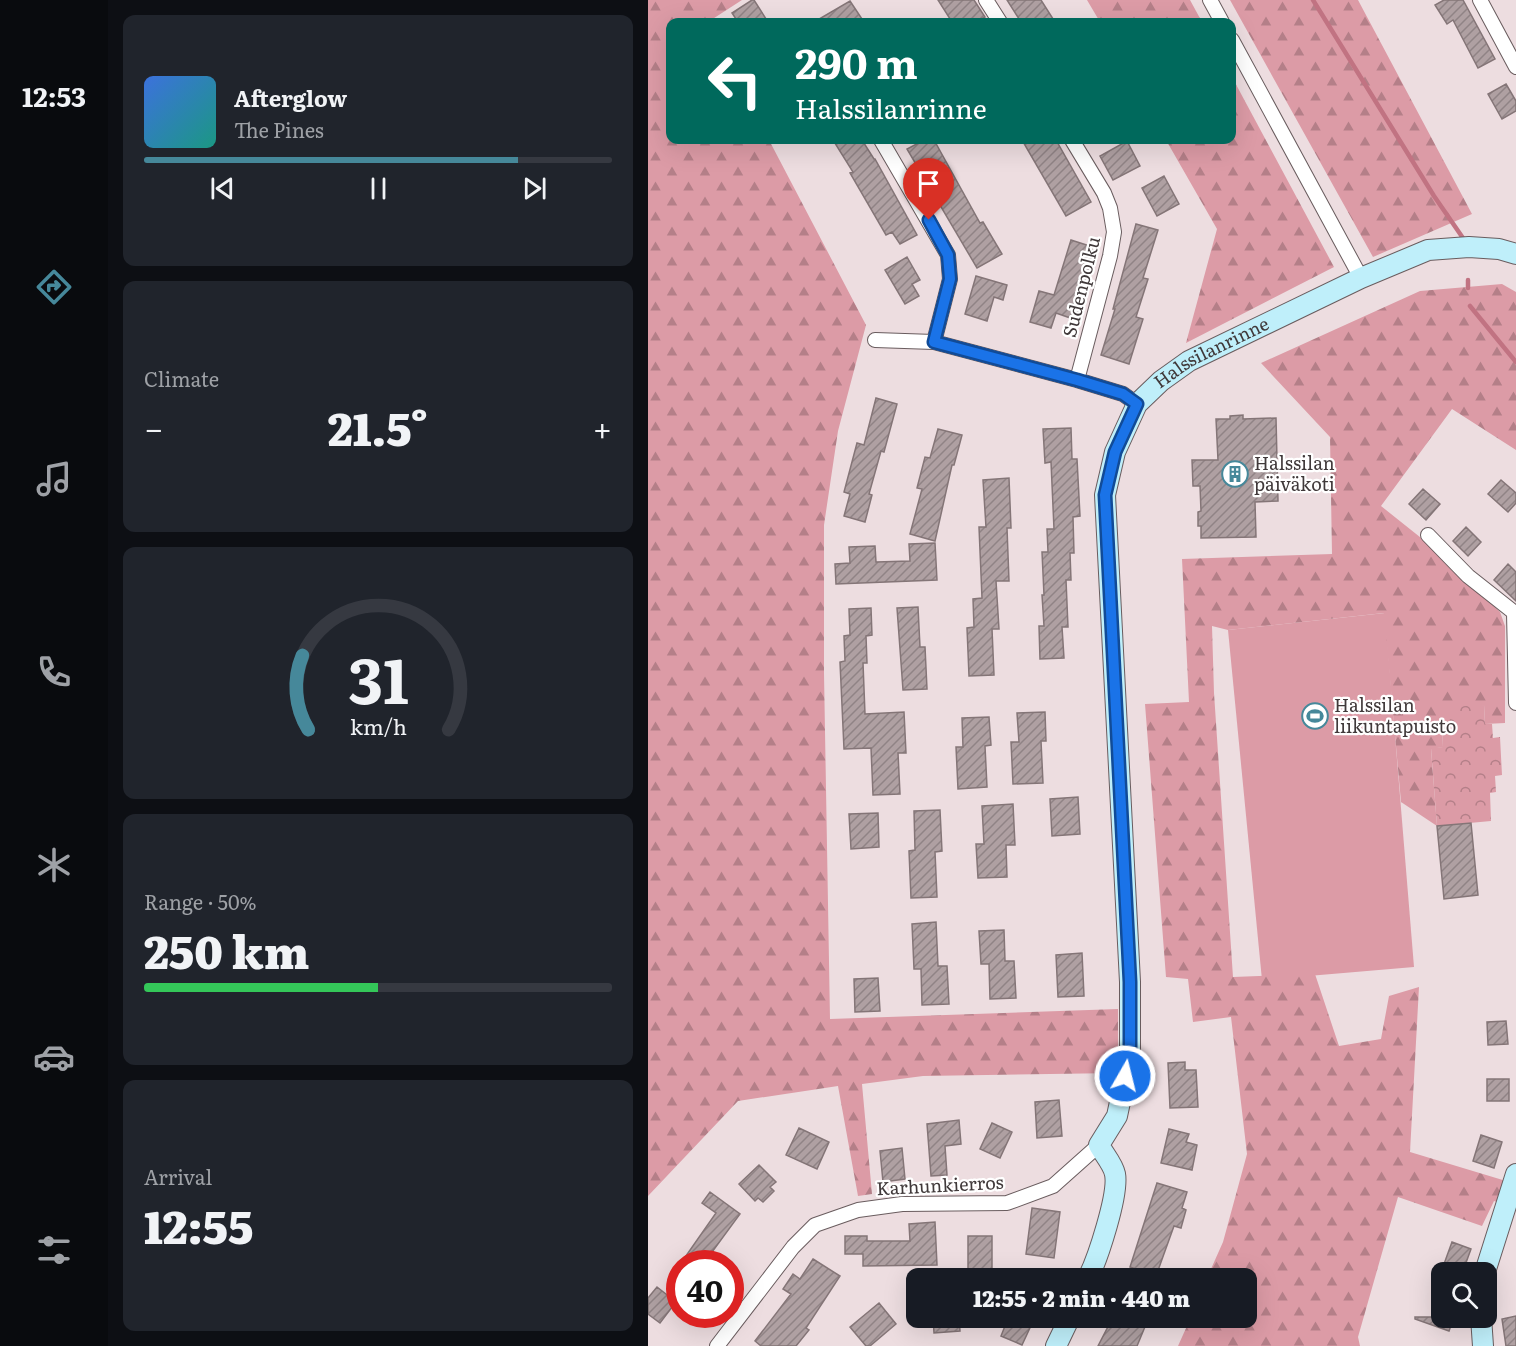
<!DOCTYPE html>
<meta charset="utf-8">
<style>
:root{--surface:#171b24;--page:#20242c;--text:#f1f3f6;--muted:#9ea1a6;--line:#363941;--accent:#46889a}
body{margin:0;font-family:Literata,serif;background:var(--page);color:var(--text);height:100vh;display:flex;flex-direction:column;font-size:22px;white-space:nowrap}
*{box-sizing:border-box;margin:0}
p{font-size:20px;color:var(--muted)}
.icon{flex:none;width:33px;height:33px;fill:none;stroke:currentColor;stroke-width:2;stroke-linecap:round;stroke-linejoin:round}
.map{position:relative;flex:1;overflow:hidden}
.panel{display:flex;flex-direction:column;gap:15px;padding:15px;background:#0d0f14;width:540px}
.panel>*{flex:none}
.hud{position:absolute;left:18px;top:18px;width:570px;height:126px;border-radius:12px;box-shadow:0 6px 24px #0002;background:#00695c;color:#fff;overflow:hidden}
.controls{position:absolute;left:783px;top:1262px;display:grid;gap:12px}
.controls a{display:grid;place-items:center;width:66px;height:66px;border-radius:12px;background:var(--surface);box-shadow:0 6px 24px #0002;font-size:30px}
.speed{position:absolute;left:18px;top:1250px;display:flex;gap:12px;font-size:30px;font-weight:700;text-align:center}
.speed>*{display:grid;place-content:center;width:78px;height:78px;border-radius:50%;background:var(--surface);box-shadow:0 6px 24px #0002;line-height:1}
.speed .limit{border:9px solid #d22;background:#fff;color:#111}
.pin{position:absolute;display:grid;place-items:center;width:51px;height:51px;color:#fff;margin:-62px -26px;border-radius:50% 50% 50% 0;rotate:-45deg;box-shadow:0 0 6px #0007}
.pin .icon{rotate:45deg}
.me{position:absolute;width:66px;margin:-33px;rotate:8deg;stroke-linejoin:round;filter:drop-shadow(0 0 4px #0008)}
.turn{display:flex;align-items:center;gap:21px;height:126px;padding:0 30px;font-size:27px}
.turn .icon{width:78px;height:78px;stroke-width:2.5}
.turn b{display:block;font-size:42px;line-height:51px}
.big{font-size:45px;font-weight:800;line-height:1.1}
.panel .card{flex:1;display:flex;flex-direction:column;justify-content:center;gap:9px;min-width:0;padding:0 21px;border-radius:12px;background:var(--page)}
.panel .dial{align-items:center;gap:0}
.dial svg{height:156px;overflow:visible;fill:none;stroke:var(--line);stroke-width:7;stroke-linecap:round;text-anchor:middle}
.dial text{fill:var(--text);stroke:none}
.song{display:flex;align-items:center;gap:18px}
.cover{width:72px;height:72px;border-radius:9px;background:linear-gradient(135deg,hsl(220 70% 55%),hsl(170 70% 35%))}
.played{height:6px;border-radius:3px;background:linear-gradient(90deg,var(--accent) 80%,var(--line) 80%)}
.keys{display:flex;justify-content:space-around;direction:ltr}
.heat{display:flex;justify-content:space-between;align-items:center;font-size:33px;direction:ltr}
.charge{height:9px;border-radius:4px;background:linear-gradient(90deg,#34c759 50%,var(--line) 0)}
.trip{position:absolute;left:258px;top:1268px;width:351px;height:60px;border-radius:12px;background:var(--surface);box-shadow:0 6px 24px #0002;font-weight:800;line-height:60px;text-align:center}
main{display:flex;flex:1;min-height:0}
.tabs{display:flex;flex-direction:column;width:108px;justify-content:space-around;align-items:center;background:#090b0e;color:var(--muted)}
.tabs .icon{width:42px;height:42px}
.tabs .on{color:var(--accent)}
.tabs b{font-size:27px;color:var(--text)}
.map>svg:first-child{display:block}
.grass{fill:#dc9ba6}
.forest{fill:url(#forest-firs)}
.park{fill:url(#park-crowns)}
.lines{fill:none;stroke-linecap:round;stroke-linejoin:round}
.stream{stroke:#c17382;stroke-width:4.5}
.building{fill:url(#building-hatch);stroke:#847577;stroke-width:1.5}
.street-casing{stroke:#695c5e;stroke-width:16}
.secondary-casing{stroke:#695c5e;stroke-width:22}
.street{stroke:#fff;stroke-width:14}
.secondary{stroke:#bfeffa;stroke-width:20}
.route-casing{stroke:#114b97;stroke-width:15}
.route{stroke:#1a73e8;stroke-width:10}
.labels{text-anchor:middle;stroke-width:4.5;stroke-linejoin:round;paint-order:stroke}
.street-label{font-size:18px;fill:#40393a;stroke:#fff}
.poi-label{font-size:18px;fill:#40393a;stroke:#fff;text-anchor:start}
</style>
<main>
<nav class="tabs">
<b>12:53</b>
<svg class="icon on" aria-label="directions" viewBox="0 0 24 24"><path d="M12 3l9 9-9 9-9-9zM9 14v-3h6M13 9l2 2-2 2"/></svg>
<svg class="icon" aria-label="music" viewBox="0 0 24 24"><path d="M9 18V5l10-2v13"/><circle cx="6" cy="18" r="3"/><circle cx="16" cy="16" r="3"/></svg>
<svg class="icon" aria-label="phone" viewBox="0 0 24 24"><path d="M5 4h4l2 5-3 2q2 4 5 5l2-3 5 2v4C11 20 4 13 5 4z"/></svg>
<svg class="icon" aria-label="climate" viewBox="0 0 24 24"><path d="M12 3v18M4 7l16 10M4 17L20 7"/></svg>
<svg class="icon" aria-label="car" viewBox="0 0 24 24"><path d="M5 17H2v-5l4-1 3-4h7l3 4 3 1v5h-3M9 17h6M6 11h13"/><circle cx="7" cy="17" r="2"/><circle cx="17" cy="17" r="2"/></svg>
<svg class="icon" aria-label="filters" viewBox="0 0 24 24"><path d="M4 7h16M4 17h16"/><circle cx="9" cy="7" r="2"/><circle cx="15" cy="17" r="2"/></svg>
</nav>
<section class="panel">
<div class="card">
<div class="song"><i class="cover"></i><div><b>Afterglow</b><p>The Pines</p></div></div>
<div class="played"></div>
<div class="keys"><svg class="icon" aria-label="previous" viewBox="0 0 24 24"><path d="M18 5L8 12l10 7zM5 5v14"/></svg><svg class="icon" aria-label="pause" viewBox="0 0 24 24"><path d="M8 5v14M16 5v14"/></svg><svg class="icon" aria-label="next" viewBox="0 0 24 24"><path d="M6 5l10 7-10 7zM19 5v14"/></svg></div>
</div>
<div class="card"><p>Climate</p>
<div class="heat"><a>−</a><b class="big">21.5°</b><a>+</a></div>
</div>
<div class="card dial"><svg viewBox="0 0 100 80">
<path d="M14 69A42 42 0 1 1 86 69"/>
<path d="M14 69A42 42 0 0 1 11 31" stroke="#46889a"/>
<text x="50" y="56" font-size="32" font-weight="700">31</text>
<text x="50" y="72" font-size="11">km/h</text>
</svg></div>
<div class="card"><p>Range · 50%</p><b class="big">250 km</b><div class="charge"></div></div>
<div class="card"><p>Arrival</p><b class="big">12:55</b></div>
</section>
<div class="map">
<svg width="868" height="1346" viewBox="0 0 868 1346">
<defs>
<pattern id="forest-firs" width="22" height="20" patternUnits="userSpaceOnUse" patternTransform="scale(1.5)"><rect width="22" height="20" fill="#dc9ba6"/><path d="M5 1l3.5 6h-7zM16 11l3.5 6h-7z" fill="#b47f88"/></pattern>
<pattern id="park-crowns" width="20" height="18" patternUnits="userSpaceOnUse" patternTransform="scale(1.5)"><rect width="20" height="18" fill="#dc9ba6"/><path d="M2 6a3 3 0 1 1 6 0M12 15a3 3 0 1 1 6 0" fill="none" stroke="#b47f88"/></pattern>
<pattern id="building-hatch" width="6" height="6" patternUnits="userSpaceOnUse" patternTransform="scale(1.5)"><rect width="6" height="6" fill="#afa0a2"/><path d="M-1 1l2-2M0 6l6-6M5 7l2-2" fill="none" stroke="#908385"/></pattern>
</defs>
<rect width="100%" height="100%" fill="#eddde0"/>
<path class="grass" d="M 737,613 L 766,967 L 614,980 L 580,630 Z"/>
<path class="forest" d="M 0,0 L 94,0 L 60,22 L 22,22 L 22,140 L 121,140 L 218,325 L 190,431 L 176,525 L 176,673 L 182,1019 L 470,1009 L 470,1073 L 275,1076 L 214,1084 L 224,1194 L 210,1196 L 190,1086 L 90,1101 L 0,1196 Z
M 439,0 L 542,0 L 554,22 L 452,22 Z
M 582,0 L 710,0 L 824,214 L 725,257 Z
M 584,77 L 686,267 L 538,343 L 569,229 L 518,140 L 584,140 Z
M 854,284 L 868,292 L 868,450 L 804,409 L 733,506 L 797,557 L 852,612 L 857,626 L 857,723 L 837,724 L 836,705 L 802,723 L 794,724 L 795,747 L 783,749 L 789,826 L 753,802 L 736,613 L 580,630 L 564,626 L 566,693 L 585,977 L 667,974 L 691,1046 L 733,1039 L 741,996 L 771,987 L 762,1152 L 868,1184 L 868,1209 L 846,1201 L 834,1226 L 750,1197 L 710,1337 L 712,1346 L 530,1346 L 543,1317 L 598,1317 L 598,1278 L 559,1278 L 575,1242 L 599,1154 L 583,1017 L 545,1022 L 540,979 L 518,977 L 497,704 L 541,702 L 534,559 L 684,554 L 682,437 L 613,363 L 772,291 Z"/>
<path class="park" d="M 836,705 L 837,724 L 844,724 L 845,738 L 852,737 L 854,775 L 847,776 L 848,792 L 842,793 L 843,821 L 789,826 L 783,748 L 795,747 L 794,723 L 802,723 L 801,707 Z"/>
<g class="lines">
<path class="stream" d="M 665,0 L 786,196 L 817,241
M 820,280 L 820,288
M 822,306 L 868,362"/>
</g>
<path class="building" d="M 104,0 L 106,0 L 120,22 L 90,22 L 84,13 Z
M 290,0 L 326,0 L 337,17 L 329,22 L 304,22 Z
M 359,0 L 393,0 L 407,22 L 373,22 Z
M 796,0 L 815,0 L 847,59 L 830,68 L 805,20 L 799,24 L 787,5 Z
M 202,1 L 216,22 L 166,22 Z
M 858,84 L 868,101 L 868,111 L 854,119 L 840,94 Z
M 185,140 L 214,140 L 226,159 L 227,159 L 269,235 L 252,244 L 244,232 L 238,235 L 202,173 L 205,172 Z
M 276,140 L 286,140 L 332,223 L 335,222 L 354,254 L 329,268 L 259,149 Z
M 374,140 L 408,140 L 443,202 L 418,216 Z
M 479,141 L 492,166 L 465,180 L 452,156 Z
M 516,176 L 531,204 L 509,216 L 494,188 Z
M 488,224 L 510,230 L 495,278 L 500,279 L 488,317 L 495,319 L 481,364 L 453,355 L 467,309 L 465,309 Z
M 423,240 L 448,248 L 430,303 L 433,303 L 428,320 L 408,313 L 403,328 L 382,322 L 391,291 L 406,295 Z
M 259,257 L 272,280 L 264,284 L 271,296 L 257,304 L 237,270 Z
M 328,276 L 359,285 L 355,300 L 346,297 L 339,321 L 317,314 Z
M 228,398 L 249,404 L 236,452 L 233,451 L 221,494 L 224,495 L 217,522 L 196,516 L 202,494 L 196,492 L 209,443 L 216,445 Z
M 595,415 L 595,419 L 628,418 L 630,501 L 607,502 L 608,537 L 553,538 L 553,526 L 550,526 L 550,512 L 553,511 L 552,486 L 545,486 L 544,460 L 570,460 L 568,419 L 582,419 L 582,416 Z
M 423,428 L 424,459 L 429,459 L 432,516 L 425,517 L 426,553 L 422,553 L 423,580 L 418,580 L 420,627 L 414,627 L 416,658 L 392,659 L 391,626 L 396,626 L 394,595 L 396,595 L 394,552 L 400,552 L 399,529 L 406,529 L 403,462 L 397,463 L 395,429 Z
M 290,429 L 314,435 L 306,465 L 304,465 L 287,541 L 262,534 L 274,489 L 269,488 L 277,457 L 282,458 Z
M 361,478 L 363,528 L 359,528 L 361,581 L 348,581 L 351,629 L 344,629 L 346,675 L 321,676 L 319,628 L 326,627 L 325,599 L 334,598 L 331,527 L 338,527 L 335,480 Z
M 853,480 L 868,493 L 868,503 L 860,512 L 840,494 Z
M 775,489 L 792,504 L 778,520 L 761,504 Z
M 818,527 L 833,542 L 820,556 L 805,541 Z
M 287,543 L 289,580 L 188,584 L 187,564 L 202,563 L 201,547 L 227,546 L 228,562 L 262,561 L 261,544 Z
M 860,564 L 868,572 L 868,601 L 846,580 Z
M 270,607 L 272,647 L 277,647 L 279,689 L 255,690 L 249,608 Z
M 223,608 L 224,635 L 218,636 L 219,663 L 215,663 L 217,714 L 256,712 L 258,753 L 250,753 L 252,794 L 225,795 L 223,748 L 196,749 L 192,662 L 197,661 L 196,636 L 202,635 L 201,609 Z
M 397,712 L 398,741 L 393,741 L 395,783 L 365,784 L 363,742 L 371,742 L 369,713 Z
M 341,717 L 343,745 L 337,746 L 339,787 L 310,789 L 308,747 L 315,747 L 314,718 Z
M 430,797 L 432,834 L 404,836 L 402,799 Z
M 365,804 L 367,845 L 358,845 L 359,877 L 330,878 L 328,844 L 336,844 L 334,806 Z
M 292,810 L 294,851 L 287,852 L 289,897 L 263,898 L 261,851 L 267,850 L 266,811 Z
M 230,813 L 231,847 L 203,849 L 201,814 Z
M 823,823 L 830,895 L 796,899 L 789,826 Z
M 288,922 L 290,966 L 299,966 L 301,1004 L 274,1005 L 273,969 L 266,969 L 264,924 Z
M 356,930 L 357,961 L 366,961 L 368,998 L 342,999 L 341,964 L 333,964 L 331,931 Z
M 434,953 L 436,996 L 410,997 L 408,955 Z
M 230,978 L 232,1011 L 207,1012 L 206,979 Z
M 858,1021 L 860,1044 L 840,1045 L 839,1022 Z
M 537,1062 L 537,1070 L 548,1070 L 550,1107 L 522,1108 L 520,1063 Z
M 839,1079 L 861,1079 L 861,1101 L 839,1101 Z
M 411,1100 L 414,1136 L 389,1138 L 387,1102 Z
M 311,1120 L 313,1144 L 297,1146 L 299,1175 L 283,1176 L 279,1124 Z
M 344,1123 L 364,1132 L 352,1158 L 332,1149 Z
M 151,1128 L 181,1142 L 169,1169 L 138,1155 Z
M 521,1129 L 541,1134 L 538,1142 L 549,1145 L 544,1170 L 513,1163 Z
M 833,1135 L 854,1142 L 846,1168 L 825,1161 Z
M 254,1148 L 257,1179 L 235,1182 L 232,1151 Z
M 111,1165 L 128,1182 L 122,1187 L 126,1191 L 115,1202 L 110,1198 L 107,1201 L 91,1184 Z
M 509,1183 L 539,1192 L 534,1208 L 538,1210 L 533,1228 L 526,1226 L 508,1276 L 482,1267 Z
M 62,1192 L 92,1214 L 56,1263 L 33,1263 L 68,1213 L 54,1203 Z
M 384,1208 L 412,1212 L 406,1258 L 378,1254 Z
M 287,1222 L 289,1265 L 215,1266 L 215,1254 L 197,1254 L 197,1236 L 219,1236 L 219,1241 L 262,1241 L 261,1224 Z
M 320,1236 L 344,1236 L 344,1275 L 320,1275 Z
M 804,1242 L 823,1249 L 815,1271 L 796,1264 Z
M 165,1259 L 192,1276 L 158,1328 L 161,1330 L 148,1346 L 113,1346 L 107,1341 L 143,1294 L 135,1289 L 145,1274 L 152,1279 Z
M 9,1287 L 28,1302 L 12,1323 L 0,1314 L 0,1298 Z
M 231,1303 L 248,1324 L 222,1346 L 218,1346 L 202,1327 Z
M 868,1316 L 868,1346 L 858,1346 L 854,1319 Z
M 285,1317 L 311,1317 L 312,1331 L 286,1333 Z
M 338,1317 L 387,1317 L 374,1345 L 353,1336 L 357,1326 Z
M 465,1317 L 501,1317 L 489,1346 L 450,1346 Z
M 767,1317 L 806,1317 L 801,1331 L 767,1319 Z"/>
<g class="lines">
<g class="street-casing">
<path id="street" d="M 338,0 L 352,22
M 562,0 L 574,22
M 832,0 L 868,67
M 584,40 L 713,278
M 233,140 L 300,255 L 302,279 L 286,342
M 424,140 L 456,193 L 462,208 L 466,232 L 462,256 L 429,380
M 227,340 L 286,342 L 429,380 L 475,394 L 489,404
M 780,535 L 820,576 L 868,614
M 866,613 L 868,703
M 69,1346 L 145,1247 L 167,1225 L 210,1210 L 254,1204 L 359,1203 L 405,1186 L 451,1145"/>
</g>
<g class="secondary-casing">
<g id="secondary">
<path d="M 837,1272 L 868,1174"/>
<path id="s1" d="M 440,1278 C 450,1258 471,1194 467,1174 C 465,1164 455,1153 451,1145 L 469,1116 L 482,1055 L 482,982 L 457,495 L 467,452 L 489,404 L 513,381 L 541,361 L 713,278 L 780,250 L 821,247 L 851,249 L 868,254"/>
<path d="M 833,1317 L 835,1346"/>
<path d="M 408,1346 L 422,1317"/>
</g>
</g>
<use href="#street" class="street"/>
<use href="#secondary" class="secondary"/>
</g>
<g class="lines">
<g class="route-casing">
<path id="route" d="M 281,220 L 300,255 L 302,279 L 286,342 L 429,380 L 475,394 L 489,404 L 467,452 L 457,495 L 482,982 L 482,1055 L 477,1076"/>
</g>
<use href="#route" class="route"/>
</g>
<defs>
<g id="building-ring" transform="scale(1.35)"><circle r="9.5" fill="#fff" stroke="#46889a" stroke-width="1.5"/><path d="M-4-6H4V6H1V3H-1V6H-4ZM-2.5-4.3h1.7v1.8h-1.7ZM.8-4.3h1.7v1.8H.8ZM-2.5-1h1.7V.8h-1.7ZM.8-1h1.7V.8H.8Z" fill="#46889a"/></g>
<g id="stadium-ring" transform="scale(1.35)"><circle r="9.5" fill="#fff" stroke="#46889a" stroke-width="1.5"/><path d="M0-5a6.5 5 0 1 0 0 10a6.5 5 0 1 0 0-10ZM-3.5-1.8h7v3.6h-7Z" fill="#46889a"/></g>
</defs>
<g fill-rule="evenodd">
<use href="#building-ring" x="587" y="474"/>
<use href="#stadium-ring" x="667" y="716"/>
</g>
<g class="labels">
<g class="street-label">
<text transform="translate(434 287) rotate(-76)" y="6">Sudenpolku</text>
<text dy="6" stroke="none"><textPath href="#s1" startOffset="987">Halssilanrinne</textPath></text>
<text transform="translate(292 1186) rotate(-3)" y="6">Karhunkierros</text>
</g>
<g class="poi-label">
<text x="606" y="470">Halssilan<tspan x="606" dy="21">päiväkoti</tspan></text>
<text x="686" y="712">Halssilan<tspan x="686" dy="21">liikuntapuisto</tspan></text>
</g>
</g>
</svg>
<div class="controls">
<a><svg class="icon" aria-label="search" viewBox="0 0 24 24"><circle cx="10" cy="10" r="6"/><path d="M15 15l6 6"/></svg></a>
</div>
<div class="speed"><div class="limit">40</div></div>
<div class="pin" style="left:281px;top:220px;background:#d93025"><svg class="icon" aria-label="arrive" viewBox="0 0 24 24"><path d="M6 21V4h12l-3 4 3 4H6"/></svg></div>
<svg class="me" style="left:477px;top:1076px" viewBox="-20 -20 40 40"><circle r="17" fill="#1a73e8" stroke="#fff" stroke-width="3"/><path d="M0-11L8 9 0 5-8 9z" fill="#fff"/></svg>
<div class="trip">12:55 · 2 min · 440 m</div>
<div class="hud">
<div class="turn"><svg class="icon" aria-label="left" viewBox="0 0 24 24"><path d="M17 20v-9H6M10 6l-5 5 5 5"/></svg><div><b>290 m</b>Halssilanrinne</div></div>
</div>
</div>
</main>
